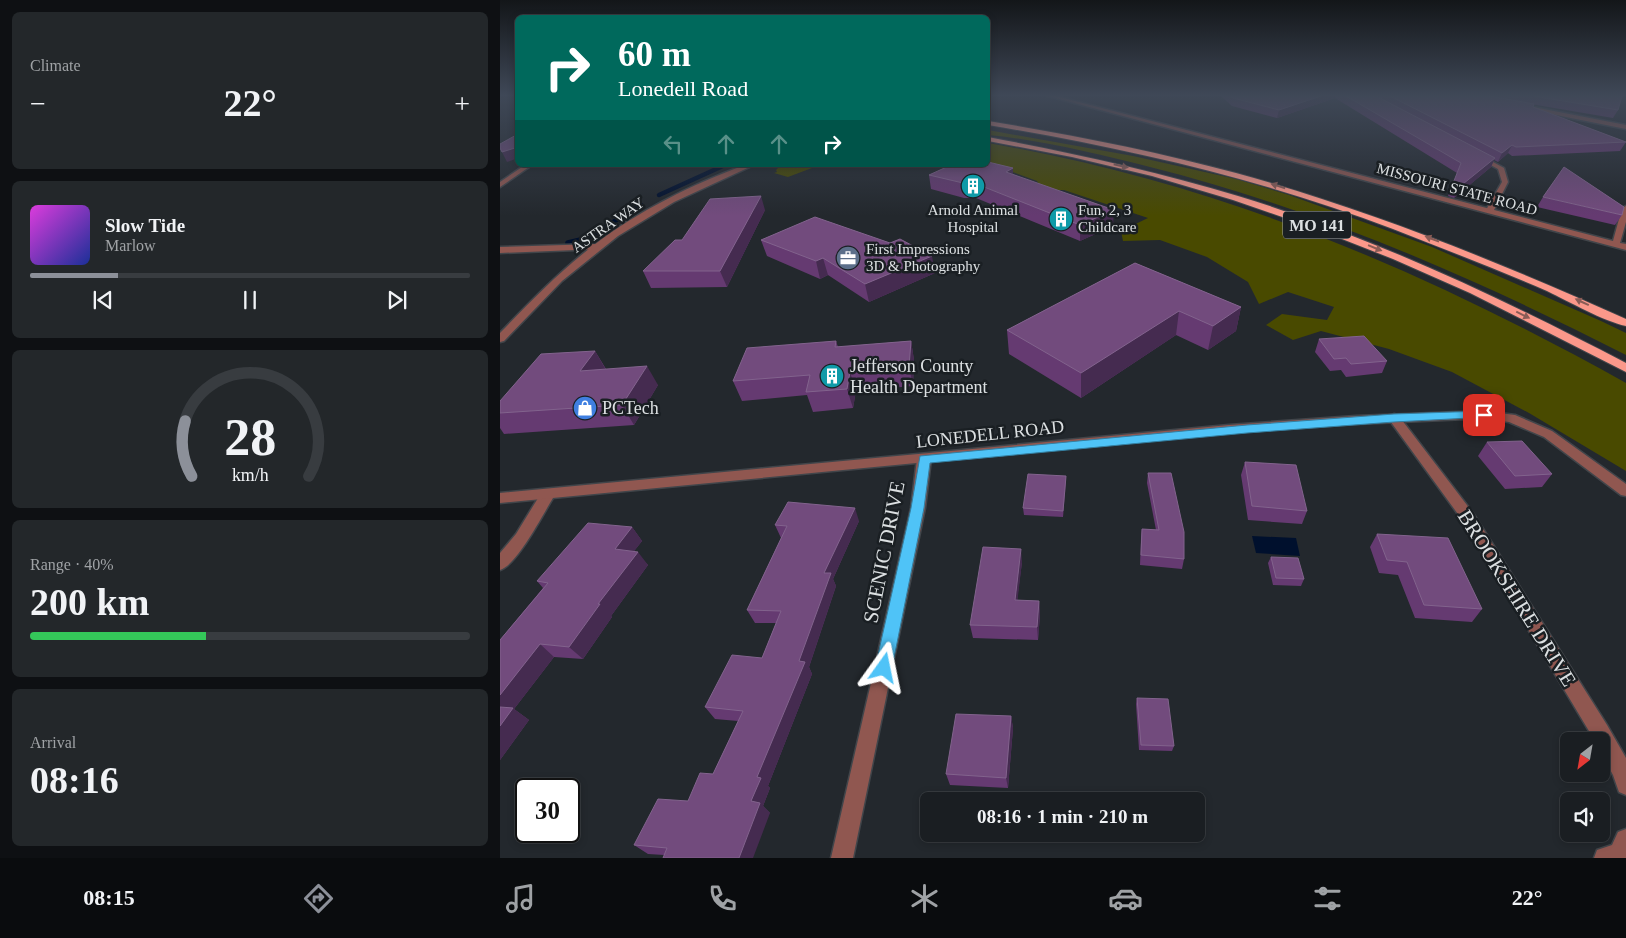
<!DOCTYPE html>
<meta charset="utf-8">
<style>
:root{--surface:#1a1e22;--page:#23272a;--text:#f1f3f6;--muted:#9fa2a5;--line:#383c40;--accent:#8c9099}
body{margin:0;font-family:"Times New Roman",serif;background:var(--page);color:var(--text);height:100vh;display:flex;flex-direction:column;font-size:19px;white-space:nowrap}
*{box-sizing:border-box;margin:0}
p{font-size:16px;color:var(--muted)}
.icon{flex:none;width:28px;height:28px;fill:none;stroke:currentColor;stroke-width:2;stroke-linecap:round;stroke-linejoin:round}
.map{position:relative;flex:1;overflow:hidden}
.drawer{display:flex;flex-direction:column;gap:12px;padding:12px;background:#0e1013;width:500px}
.drawer>*{flex:none}
.banner{position:absolute;left:15px;top:15px;width:475px;height:152px;border-radius:8px;box-shadow:0 2px 8px #0003,0 0 0 1px var(--line);background:#00695c;color:#fff;overflow:hidden}
.needle{width:32px;rotate:211deg}
.buttons{position:absolute;left:1060px;top:732px;display:grid;gap:10px}
.buttons a{display:grid;place-items:center;width:50px;height:50px;border-radius:8px;background:var(--surface);box-shadow:0 2px 8px #0003,0 0 0 1px var(--line);font-size:25px}
.speed{position:absolute;left:15px;top:778px;display:flex;gap:10px;font-size:25px;font-weight:700;text-align:center}
.speed>*{display:grid;place-content:center;width:65px;height:65px;border-radius:50%;background:var(--surface);box-shadow:0 2px 8px #0003,0 0 0 1px var(--line);line-height:1}
.speed .limit{border:2px solid #111;border-radius:8px;background:#fff;color:#111}
.pin{position:absolute;display:grid;place-items:center;width:42px;height:42px;color:#fff;margin:-21px;border-radius:10px;box-shadow:0 2px 8px #0006}
.me{position:absolute;width:55px;margin:-28px;rotate:12deg;stroke-linejoin:round;filter:drop-shadow(0 0 4px #0008)}
.turn{display:flex;align-items:center;gap:18px;height:105px;padding:0 20px;font-size:22px}
.turn .icon{width:65px;height:65px;stroke-width:2.5}
.turn b{display:block;font-size:35px;line-height:42px}
.lanes{display:flex;align-items:center;height:48px;padding:0 20px;background:#0003;justify-content:center;gap:25px;direction:ltr}
.lanes .off{opacity:.35}
.big{font-size:38px;font-weight:700;line-height:1.1}
.drawer .widget{flex:1;display:flex;flex-direction:column;justify-content:center;gap:8px;min-width:0;padding:0 18px;border-radius:8px;background:var(--page)}
.drawer .dial{align-items:center;gap:0}
.dial svg{height:130px;overflow:visible;fill:none;stroke:var(--line);stroke-width:7;stroke-linecap:round;text-anchor:middle}
.dial text{fill:var(--text);stroke:none}
.song{display:flex;align-items:center;gap:15px}
.cover{width:60px;height:60px;border-radius:8px;background:linear-gradient(135deg,hsl(300 70% 55%),hsl(230 70% 35%))}
.played{height:5px;border-radius:2px;background:linear-gradient(90deg,var(--accent) 20%,var(--line) 20%)}
.keys{display:flex;justify-content:space-around;direction:ltr}
.heat{display:flex;justify-content:space-between;align-items:center;font-size:28px;direction:ltr}
.charge{height:8px;border-radius:4px;background:linear-gradient(90deg,#34c759 40%,var(--line) 0)}
.trip{position:absolute;left:420px;top:792px;width:285px;height:50px;border-radius:8px;background:var(--surface);box-shadow:0 2px 8px #0003,0 0 0 1px var(--line);font-weight:700;line-height:50px;text-align:center}
.tabs{display:flex;height:80px;justify-content:space-around;align-items:center;background:#0a0c0e;color:var(--muted)}
.tabs .icon{width:35px;height:35px}
.tabs .on{color:var(--accent)}
.tabs b{font-size:22px;color:var(--text)}
main{display:flex;flex:1;min-height:0}
.map>svg:first-child{display:block}
.green{fill:#494a00}
.water{fill:#00102d}
.lines{fill:none;stroke-linecap:round;stroke-linejoin:round}
.stream-far1{stroke:#00102d;stroke-width:4.5}
.stream{stroke:#00102d;stroke-width:5.5}
.minor-casing{stroke:#41454a;stroke-width:3}
.tertiary-casing{stroke:#41454a;stroke-width:3}
.trunk-casing{stroke:#41454a;stroke-width:2}
.minor{fill:#905750;fill-rule:evenodd}
.tertiary{fill:#905750;fill-rule:evenodd}
.trunk{fill:#fb988a;fill-rule:evenodd}
.wall{fill:#653a71}
.shaded-wall{fill:#452b50}
.building{fill:#724b7d;stroke:#82638d}
.oneway{fill:#8a5c56}
.route{fill:#4fc3f7;stroke:#337fa1}
.labels{text-anchor:middle;stroke-width:5;stroke-linejoin:round;paint-order:stroke}
.far-street-label{font-size:15px;fill:#dce0e2;stroke:#1a1f23}
.far-poi-label{font-size:15px;fill:#dce0e2;stroke:#1a1f23;text-anchor:start}
.shield{fill:#1a1f23;stroke:#a2a6a9;stroke-width:1}
.shield-label{font-size:16px;font-weight:bold;fill:#dce0e2}
.poi-label{font-size:18px;fill:#dce0e2;stroke:#1a1f23;text-anchor:start}
.street-label{font-size:18px;fill:#dce0e2;stroke:#1a1f23}
.near-street-label{font-size:21px;fill:#dce0e2;stroke:#1a1f23}
</style>
<main>
<section class="drawer">
<div class="widget"><p>Climate</p>
<div class="heat"><a>−</a><b class="big">22°</b><a>+</a></div>
</div>
<div class="widget">
<div class="song"><i class="cover"></i><div><b>Slow Tide</b><p>Marlow</p></div></div>
<div class="played"></div>
<div class="keys"><svg class="icon" aria-label="previous" viewBox="0 0 24 24"><path d="M18 5L8 12l10 7zM5 5v14"/></svg><svg class="icon" aria-label="pause" viewBox="0 0 24 24"><path d="M8 5v14M16 5v14"/></svg><svg class="icon" aria-label="next" viewBox="0 0 24 24"><path d="M6 5l10 7-10 7zM19 5v14"/></svg></div>
</div>
<div class="widget dial"><svg viewBox="0 0 100 80">
<path d="M14 69A42 42 0 1 1 86 69"/>
<path d="M14 69A42 42 0 0 1 10 35" stroke="#8c9099"/>
<text x="50" y="56" font-size="32" font-weight="700">28</text>
<text x="50" y="72" font-size="11">km/h</text>
</svg></div>
<div class="widget"><p>Range · 40%</p><b class="big">200 km</b><div class="charge"></div></div>
<div class="widget"><p>Arrival</p><b class="big">08:16</b></div>
</section>
<div class="map">
<svg width="1126" height="858" viewBox="0 0 1126 858">
<rect width="100%" height="100%" fill="#23282d"/>
<path class="green" d="M 488,130 L 633,156 L 736,179 L 789,195 L 932,247 L 1101,321 L 1126,333 L 1126,355 C 973,277 817,209 650,167 C 597,154 542,140 488,135 Z
M 488,143 C 720,183 921,269 1126,383 L 1126,471 L 1029,413 L 952,372 L 889,349 L 821,331 L 793,340 L 766,325 L 782,314 L 827,320 L 834,307 L 788,292 L 759,304 L 748,282 L 707,257 L 660,240 L 623,241 L 621,231 L 648,218 L 564,190 L 542,190 L 537,181 L 488,163 Z
M 281,165 L 320,165 L 288,177 L 274,173 L 277,172 L 276,170 Z"/>
<path class="water" d="M 752,536 L 796,538 L 800,556 L 756,553 Z"/>
<g class="lines">
<path class="stream-far1" d="M 159,195 L 225,165
M 80,240 L 87,238 L 141,205"/>
<path class="stream" d="M 68,243 L 85,239"/>
<g class="minor-casing">
<path id="minor" d="M 1028,106 L 1126,125 L 1126,129 L 1026,109 Z
M 976,155 L 980,155 L 1004,168 L 1008,182 L 993,212 L 986,210 L 1002,182 L 998,169 L 976,157 Z
M 25,165 L 32,165 L 0,187 L 0,182 Z
M 97,244 L 101,247 L 100,249 L 0,253 L 0,247 Z
M 984,411 L 1015,415 L 1052,431 L 1126,484 L 1126,496 L 1121,495 L 1044,437 L 1009,422 L 980,418 L 978,415 L 980,412 Z
M 894,414 L 898,415 L 973,513 L 1107,725 L 1126,758 L 1126,795 L 1119,792 L 1113,775 L 1101,753 L 1101,741 L 1095,741 L 963,521 L 888,418 Z
M 424,454 L 429,456 L 431,459 L 425,508 L 353,858 L 331,858 L 411,508 L 417,459 L 419,456 Z
M 48,489 L 53,490 L 55,494 L 53,498 C 43,514 17,565 0,570 L 0,553 L 16,534 L 43,490 Z
M 1126,829 L 1126,858 L 1094,858 L 1097,850 L 1112,845 L 1118,832 Z"/>
</g>
<g class="tertiary-casing">
<path id="tertiary" d="M 548,96 L 556,96 L 1113,241 L 1122,208 L 1126,206 L 1126,222 L 1120,243 L 1126,244 L 1126,250 Z
M 245,165 L 254,165 L 174,202 L 118,236 L 62,281 L 4,341 L 0,342 L 0,333 C 30,302 60,271 94,245 C 140,210 191,185 245,165 Z
M 984,411 L 988,412 L 990,415 L 988,418 L 856,424 L 729,433 L 0,503 L 0,493 L 729,425 L 856,416 Z"/>
</g>
<g class="trunk-casing">
<path id="trunk" d="M 488,121 C 572,135 654,151 736,173 C 870,210 999,262 1126,319 L 1126,326 C 1103,321 1070,302 1047,291 C 996,269 944,249 893,229 C 762,179 626,148 488,125 Z
M 488,137 C 572,153 656,171 738,196 C 873,237 1001,298 1126,363 L 1126,372 L 970,293 L 893,259 L 814,228 L 733,200 L 652,176 L 572,157 L 488,141 Z"/>
</g>
<use href="#minor" class="minor"/>
<use href="#tertiary" class="tertiary"/>
<use href="#trunk" class="trunk"/>
</g>
<path class="wall" d="M 721,96 L 1122,96 L 1118,110 L 1113,118 L 1031,104 L 1033,107 L 1126,142 L 1120,151 L 1012,156 L 1008,153 L 998,162 L 994,160 L 991,167 L 954,198 L 948,196 L 957,173 L 835,98 L 777,118 L 732,106 Z
M 513,174 L 613,226 L 580,241 L 476,198 L 464,198 L 431,189 L 429,175 Z
M 1043,197 L 1122,215 L 1115,225 L 1037,207 Z
M 265,210 L 227,287 L 151,288 L 143,271 L 182,240 Z
M 261,240 L 435,273 L 369,302 L 328,275 L 320,279 L 267,256 Z
M 635,263 L 741,307 L 736,331 L 708,350 L 676,335 L 581,398 L 509,354 L 507,330 Z
M 819,339 L 887,361 L 882,373 L 846,377 L 841,370 L 830,371 L 815,352 Z
M 336,341 L 338,347 L 411,341 L 414,360 L 413,386 L 356,391 L 353,408 L 313,412 L 307,395 L 242,401 L 233,381 Z
M 95,351 L 106,369 L 158,385 L 134,425 L 4,434 L 0,428 L 0,401 Z
M 987,442 L 1052,474 L 1042,487 L 1005,489 L 978,456 Z
M 745,462 L 807,511 L 802,524 L 748,520 L 741,475 Z
M 648,473 L 684,559 L 682,569 L 640,565 L 641,538 L 642,529 L 656,530 L 647,483 Z
M 566,476 L 563,517 L 524,515 L 523,508 Z
M 359,521 L 333,579 L 336,586 L 309,667 L 312,674 L 268,786 L 270,788 L 263,806 L 270,813 L 164,855 L 148,854 L 134,845 L 188,801 L 213,774 L 238,721 L 215,719 L 205,707 L 262,658 L 276,623 L 255,623 L 247,610 L 281,538 L 275,525 Z
M 132,527 L 142,541 L 134,551 L 148,565 L 111,616 L 112,617 L 83,659 L 54,657 L 14,709 L 29,720 L 0,760 L 0,640 L 43,588 L 37,581 Z
M 877,534 L 982,609 L 972,622 L 915,618 L 898,575 L 879,573 L 870,547 Z
M 771,557 L 804,579 L 801,586 L 773,585 L 768,563 Z
M 522,562 L 517,600 L 539,601 L 540,614 L 538,640 L 473,638 L 470,625 Z
M 637,698 L 674,746 L 672,751 L 639,750 L 636,704 Z
M 511,716 L 513,728 L 508,788 L 450,785 L 446,774 Z"/>
<path class="shaded-wall" d="M 821,96 L 835,96 L 835,98 L 777,118 L 779,110 Z
M 1012,145 L 1008,153 L 998,162 L 1002,153 Z
M 18,147 L 18,158 L 7,162 L 2,152 Z
M 995,158 L 991,167 L 954,198 L 958,188 Z
M 513,168 L 513,183 L 506,172 Z
M 261,196 L 265,210 L 227,287 L 220,271 Z
M 614,210 L 613,226 L 580,241 L 580,225 Z
M 432,256 L 435,273 L 369,302 L 365,284 Z
M 323,258 L 328,275 L 320,279 L 316,261 Z
M 741,307 L 736,331 L 708,350 L 713,326 Z
M 679,311 L 676,335 L 581,398 L 581,373 Z
M 411,341 L 414,360 L 413,386 L 409,367 Z
M 95,351 L 106,370 L 80,371 Z
M 147,366 L 158,385 L 134,425 L 122,405 Z
M 350,372 L 356,391 L 353,408 L 347,389 Z
M 566,476 L 566,483 L 563,517 L 563,511 Z
M 355,508 L 359,521 L 333,579 L 336,586 L 309,667 L 312,674 L 268,786 L 270,788 L 263,806 L 270,813 L 253,858 L 239,858 L 257,777 L 299,661 L 324,573 Z
M 132,527 L 142,541 L 125,563 L 115,549 Z
M 521,549 L 522,562 L 516,613 L 515,600 Z
M 138,552 L 148,565 L 111,616 L 112,617 L 83,659 L 69,647 L 98,604 Z
M 539,601 L 540,614 L 538,640 L 537,627 Z
M 40,644 L 54,657 L 14,709 L 29,720 L 0,760 L 0,695 Z
M 511,716 L 513,728 L 508,788 L 506,778 Z"/>
<path class="building" d="M 731,96 L 821,96 L 779,110 L 733,98 Z
M 846,96 L 876,96 L 995,158 L 958,188 L 952,186 L 961,163 Z
M 890,96 L 990,96 L 1034,104 L 1033,107 L 1126,142 L 1016,147 L 1012,145 L 1002,153 Z
M 1033,96 L 1122,96 L 1118,110 Z
M 18,134 L 18,147 L 2,152 L 0,148 L 0,144 Z
M 488,162 L 513,168 L 506,172 L 614,210 L 580,225 L 474,183 L 463,183 L 429,175 L 451,165 L 488,165 Z
M 1064,167 L 1124,207 L 1122,215 L 1043,197 Z
M 261,196 L 220,271 L 143,271 L 175,240 L 182,240 L 210,199 Z
M 315,217 L 390,243 L 400,239 L 432,256 L 365,284 L 323,258 L 316,261 L 261,240 Z
M 635,263 L 741,307 L 713,326 L 679,311 L 581,373 L 507,330 Z
M 864,336 L 887,361 L 851,364 L 846,358 L 834,359 L 819,339 Z
M 336,341 L 335,347 L 411,341 L 409,367 L 350,372 L 347,389 L 306,392 L 310,375 L 233,381 L 247,348 Z
M 95,351 L 80,371 L 147,366 L 122,405 L 0,413 L 0,401 L 41,354 Z
M 1022,441 L 1052,474 L 1015,476 L 987,442 Z
M 745,462 L 796,465 L 807,511 L 752,506 Z
M 648,473 L 671,473 L 684,532 L 684,559 L 641,555 L 642,529 L 659,530 Z
M 528,474 L 566,476 L 563,511 L 523,508 Z
M 288,502 L 355,508 L 324,573 L 331,573 L 299,661 L 305,662 L 257,777 L 261,778 L 251,801 L 260,803 L 239,858 L 163,858 L 167,848 L 134,845 L 158,799 L 188,801 L 200,773 L 213,774 L 243,711 L 205,707 L 232,655 L 262,658 L 281,611 L 247,610 L 287,526 L 275,525 Z
M 88,523 L 132,527 L 115,549 L 138,552 L 98,604 L 100,604 L 69,647 L 40,644 L 0,695 L 0,640 L 48,583 L 37,581 Z
M 877,534 L 948,538 L 982,609 L 924,605 L 907,562 L 887,560 Z
M 483,547 L 521,549 L 515,600 L 539,601 L 537,627 L 470,625 Z
M 771,557 L 798,558 L 804,579 L 776,578 Z
M 637,698 L 668,699 L 674,746 L 641,745 Z
M 0,707 L 13,708 L 0,726 Z
M 456,714 L 511,716 L 506,778 L 446,774 Z"/>
<defs><path id="oneway-solid" d="M-6-.8H1V-3.2L6.5 0L1 3.2V.8H-6Z" transform="scale(1.25)"/></defs>
<g class="oneway">
<use href="#oneway-solid" transform="translate(621 166) rotate(13)"/>
<use href="#oneway-solid" transform="translate(778 186) rotate(-163)"/>
<use href="#oneway-solid" transform="translate(932 239) rotate(-159)"/>
<use href="#oneway-solid" transform="translate(875 248) rotate(22)"/>
<use href="#oneway-solid" transform="translate(1082 302) rotate(-155)"/>
<use href="#oneway-solid" transform="translate(1023 315) rotate(26)"/>
</g>
<linearGradient id="sky" x2="0" y2="1"><stop stop-color="#131619"/><stop offset="0.44" stop-color="#3f4857"/><stop offset="1" stop-color="#3f4857" stop-opacity="0"/></linearGradient>
<rect width="1126" height="216" fill="url(#sky)"/>
<path class="route" d="M 984,411 L 990,415 L 988,417 L 894,422 L 747,433 L 430,463 L 424,508 L 392,668 L 389,673 L 384,676 L 378,673 L 375,668 L 411,508 L 420,456 L 747,425 L 894,414 Z"/>
<defs>
<g id="building-disc" transform="scale(1.25)"><circle r="9.5" fill="#0f9aa8" stroke="#1a1f23"/><path d="M-4-6H4V6H1V3H-1V6H-4ZM-2.5-4.3h1.7v1.8h-1.7ZM.8-4.3h1.7v1.8H.8ZM-2.5-1h1.7V.8h-1.7ZM.8-1h1.7V.8H.8Z" fill="#fff"/></g>
<g id="office-disc" transform="scale(1.25)"><circle r="9.5" fill="#5c6f8a" stroke="#1a1f23"/><path d="M-6-3h4V-5.5h4V-3h4V5H-6ZM-1-4.5V-3h2v-1.5ZM-6 0V1H6V0Z" fill="#fff"/></g>
<g id="shop-disc" transform="scale(1.25)"><circle r="9.5" fill="#3f7fe0" stroke="#1a1f23"/><path d="M-5-2.5h2.3a2.7 3.5 0 0 1 5.4 0H5L5.5 6h-11ZM-1.5-2.5h3a1.5 2.3 0 0 0-3 0Z" fill="#fff"/></g>
</defs>
<g fill-rule="evenodd">
<use href="#building-disc" x="473" y="186"/>
<use href="#building-disc" x="561" y="219"/>
<use href="#office-disc" x="348" y="258"/>
<use href="#building-disc" x="332" y="376"/>
<use href="#shop-disc" x="85" y="408"/>
</g>
<g class="labels">
<g class="far-street-label">
<text transform="translate(957 189) rotate(15)" y="5">MISSOURI STATE ROAD</text>
<text transform="translate(108 225) rotate(-35)" y="5">ASTRA WAY</text>
</g>
<g class="far-poi-label">
<text x="473" y="215" text-anchor="middle">Arnold Animal<tspan x="473" dy="17">Hospital</tspan></text>
<text x="578" y="215">Fun, 2, 3<tspan x="578" dy="17">Childcare</tspan></text>
<text x="366" y="254">First Impressions<tspan x="366" dy="17">3D &amp; Photography</tspan></text>
</g>
<rect class="shield" x="783" y="211.5" width="68" height="27" rx="4"/>
<g class="shield-label">
<text x="817" y="231">MO 141</text>
</g>
<g class="poi-label">
<text x="350" y="372">Jefferson County<tspan x="350" dy="21">Health Department</tspan></text>
<text x="102" y="414">PCTech</text>
</g>
<g class="street-label">
<text transform="translate(490 434) rotate(-6)" y="6">LONEDELL ROAD</text>
</g>
<g class="near-street-label">
<text transform="translate(384 552) rotate(-79)" y="7">SCENIC DRIVE</text>
<text transform="translate(1017 598) rotate(58)" y="7">BROOKSHIRE DRIVE</text>
</g>
</g>
</svg>
<div class="buttons">
<a><svg class="needle" viewBox="-14 -14 28 28"><path d="M0-13l5 13h-10z" fill="#e53935"/><path d="M0 13l5-13h-10z" fill="#9fa2a5"/></svg></a>
<a><svg class="icon" aria-label="sound" viewBox="0 0 24 24"><path d="M4 9h4l5-4v14l-5-4H4zM17 9q2 3 0 6"/></svg></a>
</div>
<div class="speed"><div class="limit">30</div></div>
<div class="pin" style="left:984px;top:415px;background:#d93025"><svg class="icon" aria-label="arrive" viewBox="0 0 24 24"><path d="M6 21V4h12l-3 4 3 4H6"/></svg></div>
<svg class="me" style="left:384px;top:668px" viewBox="-20 -20 40 40"><path d="M0-17L14 15 0 8-14 15z" fill="#4fc3f7" stroke="#fff" stroke-width="4"/></svg>
<div class="trip">08:16 · 1 min · 210 m</div>
<div class="banner">
<div class="turn"><svg class="icon" aria-label="right" viewBox="0 0 24 24"><path d="M7 20v-9h11M14 6l5 5-5 5"/></svg><div><b>60 m</b>Lonedell Road</div></div>
<div class="lanes"><svg class="icon off" aria-label="left" viewBox="0 0 24 24"><path d="M17 20v-9H6M10 6l-5 5 5 5"/></svg><svg class="icon off" aria-label="ahead" viewBox="0 0 24 24"><path d="M12 20V5M6 11l6-6 6 6"/></svg><svg class="icon off" aria-label="ahead" viewBox="0 0 24 24"><path d="M12 20V5M6 11l6-6 6 6"/></svg><svg class="icon" aria-label="right" viewBox="0 0 24 24"><path d="M7 20v-9h11M14 6l5 5-5 5"/></svg></div>
</div>
</div>
</main>
<nav class="tabs">
<b>08:15</b>
<svg class="icon on" aria-label="directions" viewBox="0 0 24 24"><path d="M12 3l9 9-9 9-9-9zM9 14v-3h6M13 9l2 2-2 2"/></svg>
<svg class="icon" aria-label="music" viewBox="0 0 24 24"><path d="M9 18V5l10-2v13"/><circle cx="6" cy="18" r="3"/><circle cx="16" cy="16" r="3"/></svg>
<svg class="icon" aria-label="phone" viewBox="0 0 24 24"><path d="M5 4h4l2 5-3 2q2 4 5 5l2-3 5 2v4C11 20 4 13 5 4z"/></svg>
<svg class="icon" aria-label="climate" viewBox="0 0 24 24"><path d="M12 3v18M4 7l16 10M4 17L20 7"/></svg>
<svg class="icon" aria-label="car" viewBox="0 0 24 24"><path d="M5 17H2v-5l4-1 3-4h7l3 4 3 1v5h-3M9 17h6M6 11h13"/><circle cx="7" cy="17" r="2"/><circle cx="17" cy="17" r="2"/></svg>
<svg class="icon" aria-label="filters" viewBox="0 0 24 24"><path d="M4 7h16M4 17h16"/><circle cx="9" cy="7" r="2"/><circle cx="15" cy="17" r="2"/></svg>
<b>22°</b>
</nav>
